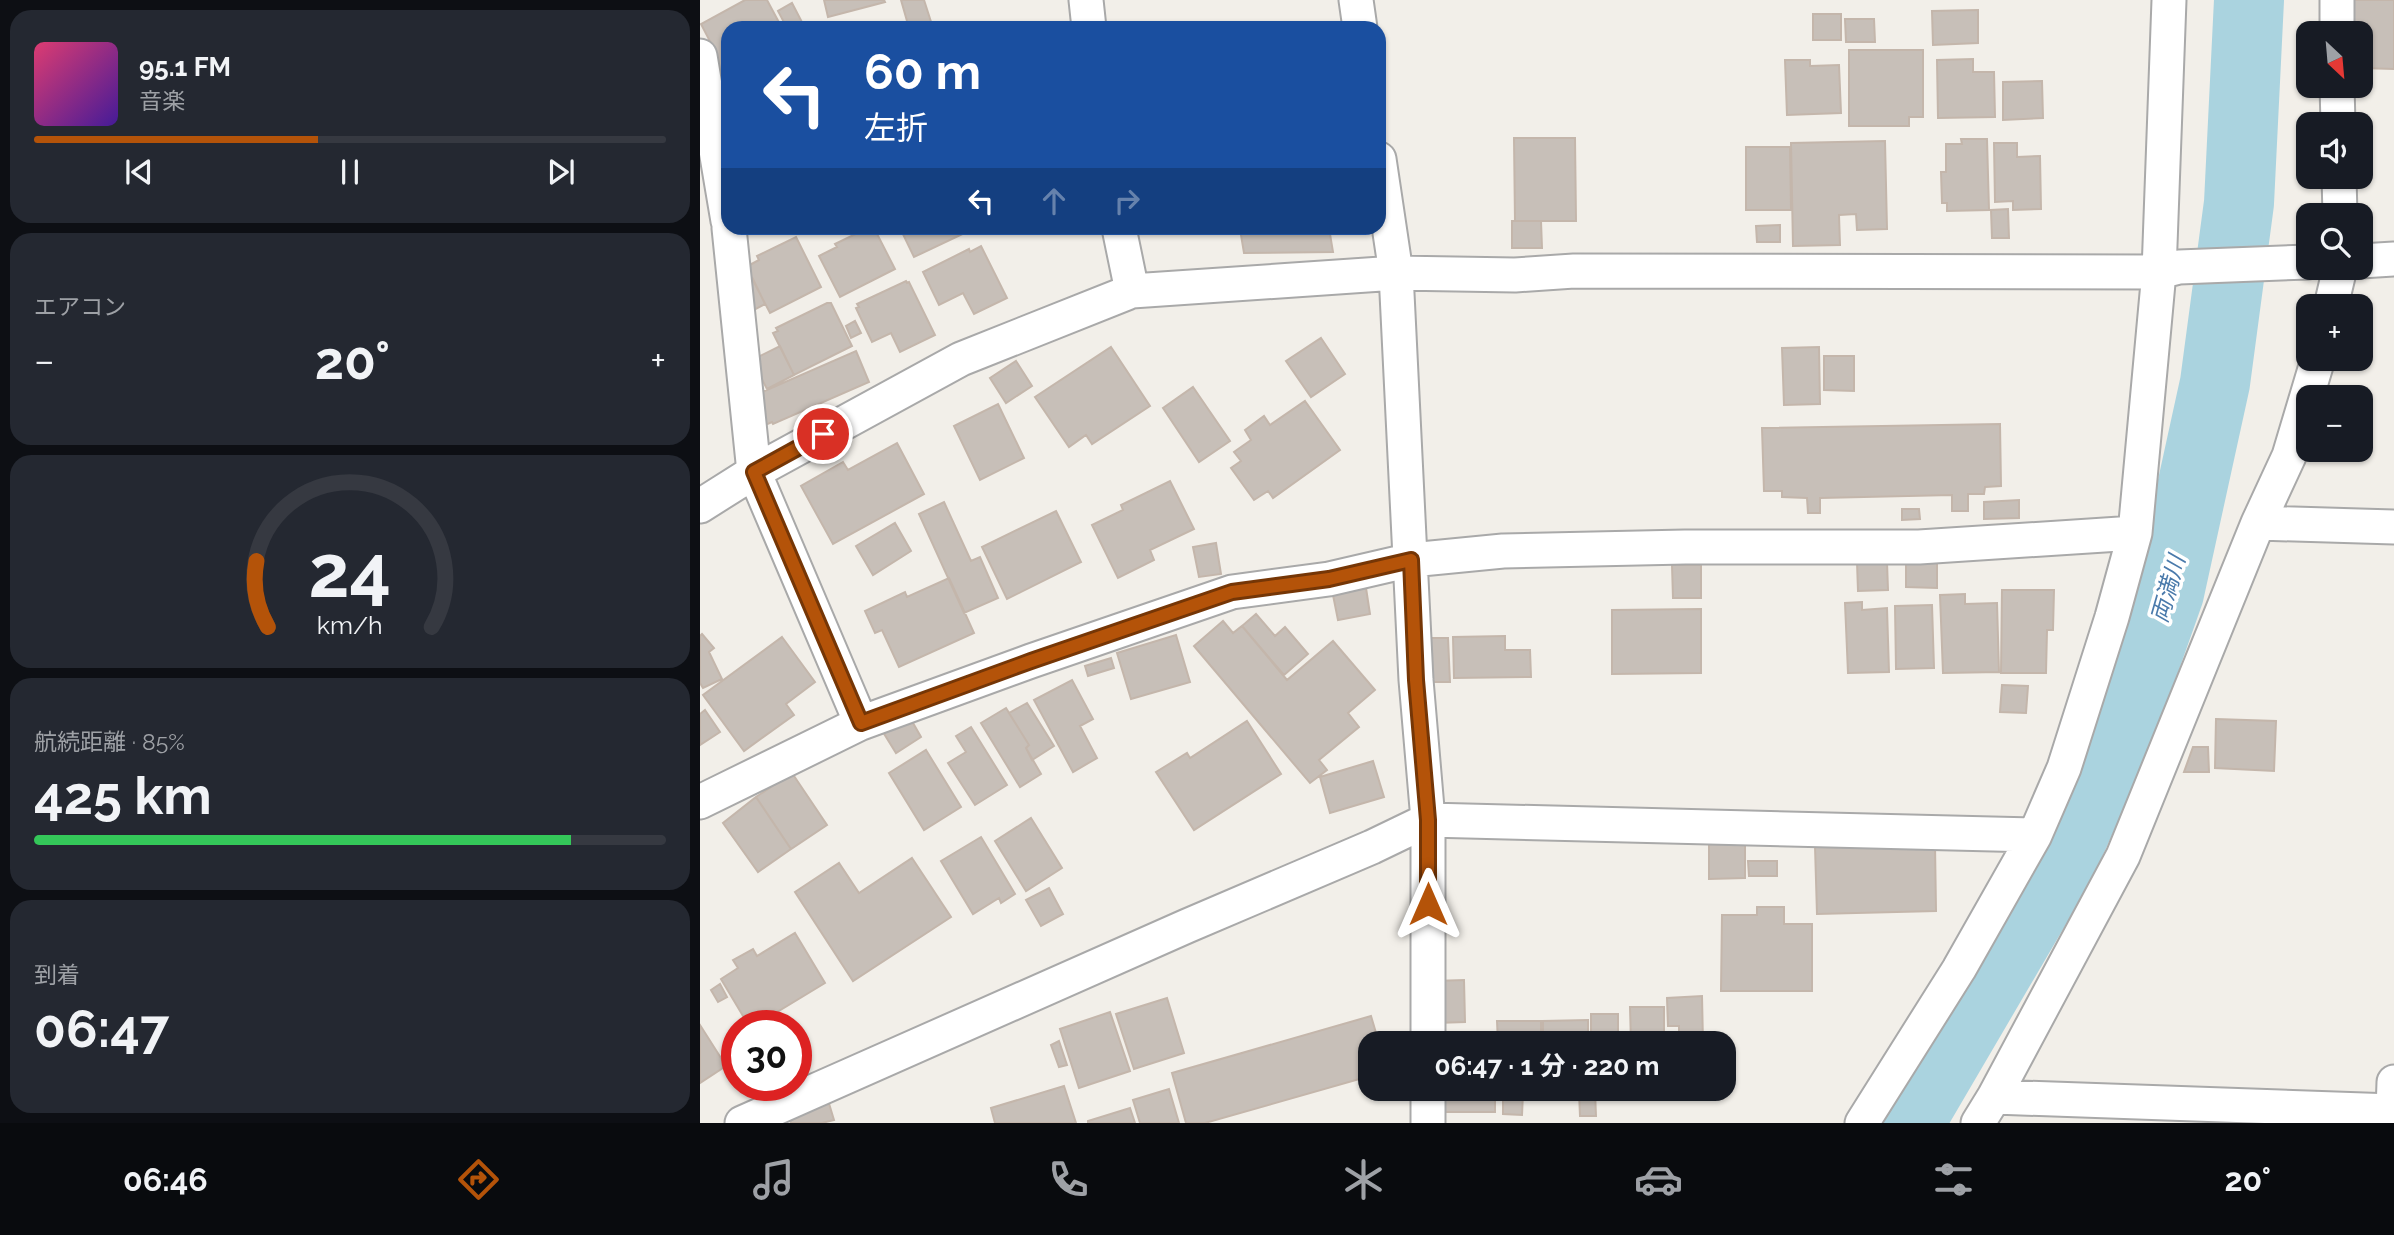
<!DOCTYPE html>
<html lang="ja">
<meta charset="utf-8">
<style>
:root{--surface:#171b24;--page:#242831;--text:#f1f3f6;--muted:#9ea1a6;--line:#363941;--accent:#b45309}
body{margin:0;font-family:Raleway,"Noto Sans JP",sans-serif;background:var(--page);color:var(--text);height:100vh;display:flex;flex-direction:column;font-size:26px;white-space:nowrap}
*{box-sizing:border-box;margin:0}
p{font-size:23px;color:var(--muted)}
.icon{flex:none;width:38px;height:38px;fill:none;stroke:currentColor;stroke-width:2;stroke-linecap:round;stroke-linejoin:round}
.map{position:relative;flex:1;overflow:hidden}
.panel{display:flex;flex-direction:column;gap:10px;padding:10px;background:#0d0f14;width:700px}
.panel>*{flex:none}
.banner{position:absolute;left:21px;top:21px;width:665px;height:214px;border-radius:21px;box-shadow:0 2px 5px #0004;background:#1a4fa0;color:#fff;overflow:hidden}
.needle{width:46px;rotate:154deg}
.tools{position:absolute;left:1596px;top:21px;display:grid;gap:14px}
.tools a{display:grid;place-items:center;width:77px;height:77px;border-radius:14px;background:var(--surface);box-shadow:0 2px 5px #0004;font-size:35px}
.speed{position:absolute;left:21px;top:1010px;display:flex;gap:14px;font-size:35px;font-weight:700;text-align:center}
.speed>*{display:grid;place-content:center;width:91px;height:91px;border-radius:50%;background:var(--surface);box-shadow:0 2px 5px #0004;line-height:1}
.speed .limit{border:10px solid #d22;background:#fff;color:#111}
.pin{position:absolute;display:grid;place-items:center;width:60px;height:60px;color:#fff;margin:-30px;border:4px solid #fff;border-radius:50%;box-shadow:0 2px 7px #0007}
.me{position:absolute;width:77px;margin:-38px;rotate:0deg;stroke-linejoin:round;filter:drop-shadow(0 0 5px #0008)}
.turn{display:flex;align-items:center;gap:24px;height:147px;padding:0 28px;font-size:32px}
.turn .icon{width:91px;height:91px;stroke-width:2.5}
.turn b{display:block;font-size:49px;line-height:60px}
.lanes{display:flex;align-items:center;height:66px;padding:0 28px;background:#0003;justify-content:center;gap:35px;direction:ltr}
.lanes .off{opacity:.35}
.big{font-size:52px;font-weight:700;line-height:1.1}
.panel .widget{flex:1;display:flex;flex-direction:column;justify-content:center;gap:10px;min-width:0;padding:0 24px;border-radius:21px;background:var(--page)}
.panel .dial{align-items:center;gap:0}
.dial svg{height:182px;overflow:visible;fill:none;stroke:var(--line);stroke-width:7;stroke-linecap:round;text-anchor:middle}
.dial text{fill:var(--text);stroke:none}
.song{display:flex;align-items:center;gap:21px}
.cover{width:84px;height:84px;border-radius:10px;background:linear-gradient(135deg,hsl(340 70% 55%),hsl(260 70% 35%))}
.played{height:7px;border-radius:4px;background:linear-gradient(90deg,var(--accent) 45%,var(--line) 45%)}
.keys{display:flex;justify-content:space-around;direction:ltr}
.heat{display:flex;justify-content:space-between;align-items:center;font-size:38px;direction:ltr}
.charge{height:10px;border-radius:5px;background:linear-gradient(90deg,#34c759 85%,var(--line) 0)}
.trip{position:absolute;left:658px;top:1031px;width:378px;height:70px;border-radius:21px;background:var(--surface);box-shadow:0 2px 5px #0004;font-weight:700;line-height:70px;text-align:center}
.menu{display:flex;height:112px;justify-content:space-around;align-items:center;background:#090b0e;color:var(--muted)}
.menu .icon{width:49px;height:49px}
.menu .active{color:var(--accent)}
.menu b{font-size:32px;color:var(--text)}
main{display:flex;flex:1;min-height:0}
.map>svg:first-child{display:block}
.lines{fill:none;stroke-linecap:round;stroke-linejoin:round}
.river{stroke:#aad3df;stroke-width:70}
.building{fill:#c7bfb8;stroke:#c4b6ab;stroke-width:2}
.minor-casing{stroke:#a9a9a9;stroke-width:37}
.minor{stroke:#fff;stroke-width:33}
.route-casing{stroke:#753606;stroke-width:18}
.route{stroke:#b45309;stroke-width:12}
.labels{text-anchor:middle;stroke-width:7;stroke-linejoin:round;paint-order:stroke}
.water-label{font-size:23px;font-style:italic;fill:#4a7aab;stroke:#fff}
</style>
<main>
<section class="panel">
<div class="widget">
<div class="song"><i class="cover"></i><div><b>95.1 FM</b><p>音楽</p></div></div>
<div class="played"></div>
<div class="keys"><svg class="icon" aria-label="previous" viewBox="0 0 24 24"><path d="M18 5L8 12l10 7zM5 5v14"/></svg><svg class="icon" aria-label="pause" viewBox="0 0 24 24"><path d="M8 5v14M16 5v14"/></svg><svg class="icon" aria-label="next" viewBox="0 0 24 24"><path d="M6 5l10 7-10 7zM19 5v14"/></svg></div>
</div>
<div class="widget"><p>エアコン</p>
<div class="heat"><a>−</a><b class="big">20°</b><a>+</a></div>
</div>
<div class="widget dial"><svg viewBox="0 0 100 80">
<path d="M14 69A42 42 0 1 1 86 69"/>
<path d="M14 69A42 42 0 0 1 9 40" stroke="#b45309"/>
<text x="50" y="56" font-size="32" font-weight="700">24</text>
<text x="50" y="72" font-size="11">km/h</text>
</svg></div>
<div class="widget"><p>航続距離 · 85%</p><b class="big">425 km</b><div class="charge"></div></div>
<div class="widget"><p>到着</p><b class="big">06:47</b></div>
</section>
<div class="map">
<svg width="1694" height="1123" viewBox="0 0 1694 1123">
<rect width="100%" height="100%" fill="#f2efe9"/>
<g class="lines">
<path class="river" d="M 1209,1123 L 1360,865 L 1418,737 L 1469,593 L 1515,383 L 1539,203 L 1549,0"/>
</g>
<path class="building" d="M 45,0 L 67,0 L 82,28 L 28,28 L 28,76 L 20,80 L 15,51 L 1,24 Z
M 124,0 L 184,0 L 185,2 L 128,17 Z
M 201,0 L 224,0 L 233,28 L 209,28 Z
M 1645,0 L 1694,0 L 1694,69 L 1661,68 L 1661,33 L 1644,33 Z
M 92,3 L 105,28 L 87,28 L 78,11 Z
M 1278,10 L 1278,43 L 1233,45 L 1232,11 Z
M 1113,14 L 1141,14 L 1141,40 L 1113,40 Z
M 1145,19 L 1174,19 L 1175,42 L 1146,42 Z
M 1149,50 L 1223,50 L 1223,117 L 1209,117 L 1209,126 L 1149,126 Z
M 1273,59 L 1273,72 L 1294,72 L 1295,117 L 1238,118 L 1237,60 Z
M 1085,60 L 1110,60 L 1110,66 L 1139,65 L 1141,113 L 1087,115 Z
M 1342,81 L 1343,118 L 1303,120 L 1303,82 Z
M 814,138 L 875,138 L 876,221 L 815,221 Z
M 1261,139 L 1287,139 L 1289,210 L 1247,211 L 1247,203 L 1242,203 L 1241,172 L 1246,172 L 1246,144 L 1262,144 Z
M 1185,141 L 1187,229 L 1157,230 L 1156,214 L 1139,215 L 1140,245 L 1093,246 L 1091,143 Z
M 1294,143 L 1317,143 L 1317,157 L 1340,156 L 1341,209 L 1313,210 L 1313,201 L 1295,202 Z
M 1046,147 L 1090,147 L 1091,210 L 1046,210 Z
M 1308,209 L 1309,238 L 1292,238 L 1291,210 Z
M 812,221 L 841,221 L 842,248 L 812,248 Z
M 1080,225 L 1080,242 L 1057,242 L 1056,226 Z
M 168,228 L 174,228 L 195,269 L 140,297 L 119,256 L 137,247 L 135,244 Z
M 200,228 L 270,228 L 271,230 L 214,257 Z
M 549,228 L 629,228 L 633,252 L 544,253 L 540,229 Z
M 96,237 L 121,287 L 70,313 L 46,267 L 59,260 L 57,256 Z
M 281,246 L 307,298 L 274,314 L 263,293 L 239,305 L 223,272 L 269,249 L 270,252 Z
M 53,279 L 65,304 L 52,311 L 39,287 Z
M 206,281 L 207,283 L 209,282 L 235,335 L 200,352 L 191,333 L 172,342 L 156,308 L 159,307 L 157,304 Z
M 127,303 L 131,303 L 152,346 L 94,375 L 73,333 L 78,331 L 76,328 Z
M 155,321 L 161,333 L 151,338 L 146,326 Z
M 621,338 L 645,374 L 611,397 L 586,361 Z
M 80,346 L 94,375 L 67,389 L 52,360 Z
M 411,347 L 450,406 L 392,444 L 386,435 L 369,447 L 335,397 Z
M 1119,347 L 1120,404 L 1084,405 L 1082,348 Z
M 156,351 L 169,382 L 73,424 L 72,422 L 65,425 L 60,393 Z
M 1124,356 L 1154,356 L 1154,391 L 1124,390 Z
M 316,361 L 332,386 L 306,403 L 290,378 Z
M 493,387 L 530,441 L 499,462 L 463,408 Z
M 605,401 L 640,450 L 573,498 L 568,491 L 554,500 L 531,468 L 541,461 L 534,452 L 551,440 L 545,430 L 564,416 L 570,425 Z
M 298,404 L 324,458 L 280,480 L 254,426 Z
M 1300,424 L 1301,486 L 1285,487 L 1284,494 L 1268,494 L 1268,511 L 1252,511 L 1252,495 L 1120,498 L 1120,513 L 1108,513 L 1107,498 L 1082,497 L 1082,491 L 1064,491 L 1062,428 Z
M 197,443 L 224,494 L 133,544 L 101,486 L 143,462 L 148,470 Z
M 470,481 L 494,529 L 450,550 L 454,560 L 418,578 L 392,525 L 423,510 L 421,505 Z
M 1319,500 L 1319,518 L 1284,519 L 1284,502 Z
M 244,502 L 271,561 L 280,557 L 298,598 L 264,613 L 219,514 Z
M 1202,509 L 1219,509 L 1220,519 L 1202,520 Z
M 356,511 L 381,562 L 307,599 L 282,547 Z
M 195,523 L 211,551 L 173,575 L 156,546 Z
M 516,543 L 521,574 L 499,577 L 493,547 Z
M 1206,561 L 1237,561 L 1237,588 L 1206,587 Z
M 1157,562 L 1187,562 L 1188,590 L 1158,591 Z
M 972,565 L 1001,565 L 1001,598 L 973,598 Z
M 249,578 L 274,633 L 199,667 L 182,630 L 175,633 L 165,611 L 205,592 L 207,597 Z
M 666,588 L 670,614 L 638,620 L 633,595 Z
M 1302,590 L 1354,590 L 1353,630 L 1347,630 L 1346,673 L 1301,673 Z
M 1265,594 L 1265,604 L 1297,603 L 1299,672 L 1243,673 L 1240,595 Z
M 1162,602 L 1162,610 L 1187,608 L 1189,672 L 1148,673 L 1145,603 Z
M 1232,605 L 1234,668 L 1196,669 L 1195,606 Z
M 1001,609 L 1001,673 L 912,674 L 912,610 Z
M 556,614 L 575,636 L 585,627 L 608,654 L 584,675 L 542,626 Z
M 523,621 L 533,633 L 542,626 L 587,680 L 633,641 L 675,690 L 648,713 L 659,727 L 619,760 L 627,770 L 610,783 L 494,646 Z
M 2,634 L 14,648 L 9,652 L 22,679 L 3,688 L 0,683 L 0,636 Z
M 476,635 L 490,682 L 431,699 L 417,653 Z
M 805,636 L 805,650 L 830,650 L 831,677 L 754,678 L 753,637 Z
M 82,637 L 115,682 L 86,704 L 94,715 L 44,751 L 3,695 Z
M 721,638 L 748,638 L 750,682 L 722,682 Z
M 411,658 L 414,668 L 388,676 L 385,666 Z
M 372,680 L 393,719 L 380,726 L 397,758 L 373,772 L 334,700 Z
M 1302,685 L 1328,686 L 1326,713 L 1300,712 Z
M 327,703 L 354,746 L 332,760 L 326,748 L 329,745 L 309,713 Z
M 306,708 L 329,745 L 326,748 L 341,774 L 320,787 L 281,723 Z
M 5,710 L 20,732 L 0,745 L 0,714 Z
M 209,716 L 221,737 L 196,753 L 183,732 Z
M 1516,719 L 1576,721 L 1574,771 L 1515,768 Z
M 547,721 L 581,774 L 494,830 L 456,772 L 487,753 L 490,758 Z
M 271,727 L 307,785 L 275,805 L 248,763 L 266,752 L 256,736 Z
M 1493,747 L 1508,747 L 1509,772 L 1484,772 Z
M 226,750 L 261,807 L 224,830 L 189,773 Z
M 673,761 L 684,797 L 630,813 L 620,777 Z
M 92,773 L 127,825 L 91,849 L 56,797 Z
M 56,797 L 91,849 L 58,872 L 23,823 Z
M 331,818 L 362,868 L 326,891 L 295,841 Z
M 1009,834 L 1045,834 L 1045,878 L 1009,879 Z
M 281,837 L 315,894 L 301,903 L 299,898 L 273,914 L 241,861 Z
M 1235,844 L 1236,911 L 1117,914 L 1115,846 Z
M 212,858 L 251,917 L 153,981 L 95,892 L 139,863 L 159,893 Z
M 1048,861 L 1077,861 L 1077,876 L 1049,876 Z
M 349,888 L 363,914 L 341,926 L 326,900 Z
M 1057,907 L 1084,907 L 1084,924 L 1112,924 L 1112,991 L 1021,991 L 1022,915 L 1057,915 Z
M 95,933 L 125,983 L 54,1026 L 49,1026 L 21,979 L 38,968 L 33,960 L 53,949 L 57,956 Z
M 764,980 L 765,1022 L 736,1023 L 734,981 Z
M 20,984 L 27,997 L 18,1002 L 11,990 Z
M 1002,996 L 1003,1043 L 969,1043 L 969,1034 L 979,1034 L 979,1026 L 968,1026 L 967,998 Z
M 467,998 L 484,1053 L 434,1069 L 416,1014 Z
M 930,1007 L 964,1007 L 964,1043 L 931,1043 Z
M 410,1012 L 430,1071 L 379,1088 L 360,1029 Z
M 891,1014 L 918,1014 L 918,1043 L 891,1043 Z
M 671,1016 L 679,1043 L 670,1043 L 670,1076 L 505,1123 L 486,1123 L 472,1073 Z
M 888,1020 L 888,1043 L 843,1043 L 843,1021 Z
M 797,1021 L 841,1021 L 841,1043 L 798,1043 Z
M 0,1025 L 26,1066 L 0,1083 Z
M 359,1041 L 367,1065 L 359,1067 L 351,1045 Z
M 364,1086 L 376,1123 L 295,1123 L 291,1108 Z
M 124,1087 L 134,1120 L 122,1123 L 91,1123 L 84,1099 Z
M 738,1088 L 795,1088 L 795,1112 L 738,1112 Z
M 469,1089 L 479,1123 L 440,1123 L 433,1100 Z
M 895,1091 L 896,1116 L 880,1116 L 879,1092 Z
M 803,1093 L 823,1093 L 822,1115 L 803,1114 Z
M 430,1108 L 435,1123 L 388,1123 L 388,1121 Z"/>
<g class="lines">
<g class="minor-casing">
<path id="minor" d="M 386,0 L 389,28
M 656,0 L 660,28
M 1637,33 L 1637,0
M 0,56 L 28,221
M 1637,86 L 1638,124
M 679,159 L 696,273 L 716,680 L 728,820 L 1335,835
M 1639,177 L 1640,215
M 29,228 L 54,472 L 161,723
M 419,228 L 432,291
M 1661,261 L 1694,259
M 1631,306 L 1640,268
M 1618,359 L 1589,456 L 1558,523 L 1694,527
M 0,506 L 54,472 L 261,359 L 432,291 L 696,273 L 815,275 L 874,271 L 1459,272 L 1479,267 L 1608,262
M 0,802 L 161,723 L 331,661 L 532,592 L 629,579 L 711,560 L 803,551 L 985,547 L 1219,547 L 1435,533
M 1294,1097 L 1693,1111 L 1693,1123
M 1693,1111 L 1694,1082
M 42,1123 L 487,926 L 672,847 L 728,820 L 728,1043
M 728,1123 L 728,1088
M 1162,1123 L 1259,969 L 1335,835 L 1364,768 L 1412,617 L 1435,533 L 1459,272 L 1469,0
M 1278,1123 L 1294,1097 L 1423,856 L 1558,523"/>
</g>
<use href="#minor" class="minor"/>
</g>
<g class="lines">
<g class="route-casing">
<path id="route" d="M 123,434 L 54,472 L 161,723 L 331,661 L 532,592 L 629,579 L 711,560 L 716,680 L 728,820 L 728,904"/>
</g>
<use href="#route" class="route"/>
</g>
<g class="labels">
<g class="water-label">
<text transform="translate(1468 589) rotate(-74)" y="8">両満川</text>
</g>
</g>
</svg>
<div class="tools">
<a><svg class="needle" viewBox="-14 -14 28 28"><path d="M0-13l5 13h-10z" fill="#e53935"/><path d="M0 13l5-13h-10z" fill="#9ea1a6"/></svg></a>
<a><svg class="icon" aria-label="sound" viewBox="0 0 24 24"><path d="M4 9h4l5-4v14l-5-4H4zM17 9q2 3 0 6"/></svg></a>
<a><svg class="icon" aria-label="search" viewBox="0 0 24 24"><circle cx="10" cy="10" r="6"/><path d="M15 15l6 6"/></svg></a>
<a>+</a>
<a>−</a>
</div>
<div class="speed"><div class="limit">30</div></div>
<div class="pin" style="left:123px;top:434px;background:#d93025"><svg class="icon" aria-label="arrive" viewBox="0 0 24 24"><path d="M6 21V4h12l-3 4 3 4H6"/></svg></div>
<svg class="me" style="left:728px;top:904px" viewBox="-20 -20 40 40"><path d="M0-17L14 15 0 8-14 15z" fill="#b45309" stroke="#fff" stroke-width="4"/></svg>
<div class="trip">06:47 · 1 分 · 220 m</div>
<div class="banner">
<div class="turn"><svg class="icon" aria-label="left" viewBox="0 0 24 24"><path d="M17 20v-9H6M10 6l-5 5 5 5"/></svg><div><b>60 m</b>左折</div></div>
<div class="lanes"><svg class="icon" aria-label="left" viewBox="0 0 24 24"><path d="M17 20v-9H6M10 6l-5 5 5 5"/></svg><svg class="icon off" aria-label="ahead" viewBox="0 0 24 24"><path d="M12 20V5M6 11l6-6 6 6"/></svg><svg class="icon off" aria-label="right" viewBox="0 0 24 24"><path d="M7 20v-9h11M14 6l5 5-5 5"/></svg></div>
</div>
</div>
</main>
<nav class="menu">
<b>06:46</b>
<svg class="icon active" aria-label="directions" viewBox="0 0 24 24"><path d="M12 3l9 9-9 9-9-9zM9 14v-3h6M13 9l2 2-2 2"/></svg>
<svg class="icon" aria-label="music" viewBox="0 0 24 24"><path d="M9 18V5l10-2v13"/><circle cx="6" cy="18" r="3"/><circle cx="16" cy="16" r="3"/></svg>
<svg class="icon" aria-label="phone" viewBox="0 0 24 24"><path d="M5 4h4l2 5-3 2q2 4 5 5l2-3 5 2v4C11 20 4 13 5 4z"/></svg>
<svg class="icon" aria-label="climate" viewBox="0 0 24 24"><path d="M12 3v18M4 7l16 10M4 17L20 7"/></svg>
<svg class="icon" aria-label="car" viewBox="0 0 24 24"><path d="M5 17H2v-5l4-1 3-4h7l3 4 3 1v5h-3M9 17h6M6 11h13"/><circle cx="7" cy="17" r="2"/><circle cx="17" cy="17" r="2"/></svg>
<svg class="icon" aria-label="filters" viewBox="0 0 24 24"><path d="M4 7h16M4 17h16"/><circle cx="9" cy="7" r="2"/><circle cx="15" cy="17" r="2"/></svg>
<b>20°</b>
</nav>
